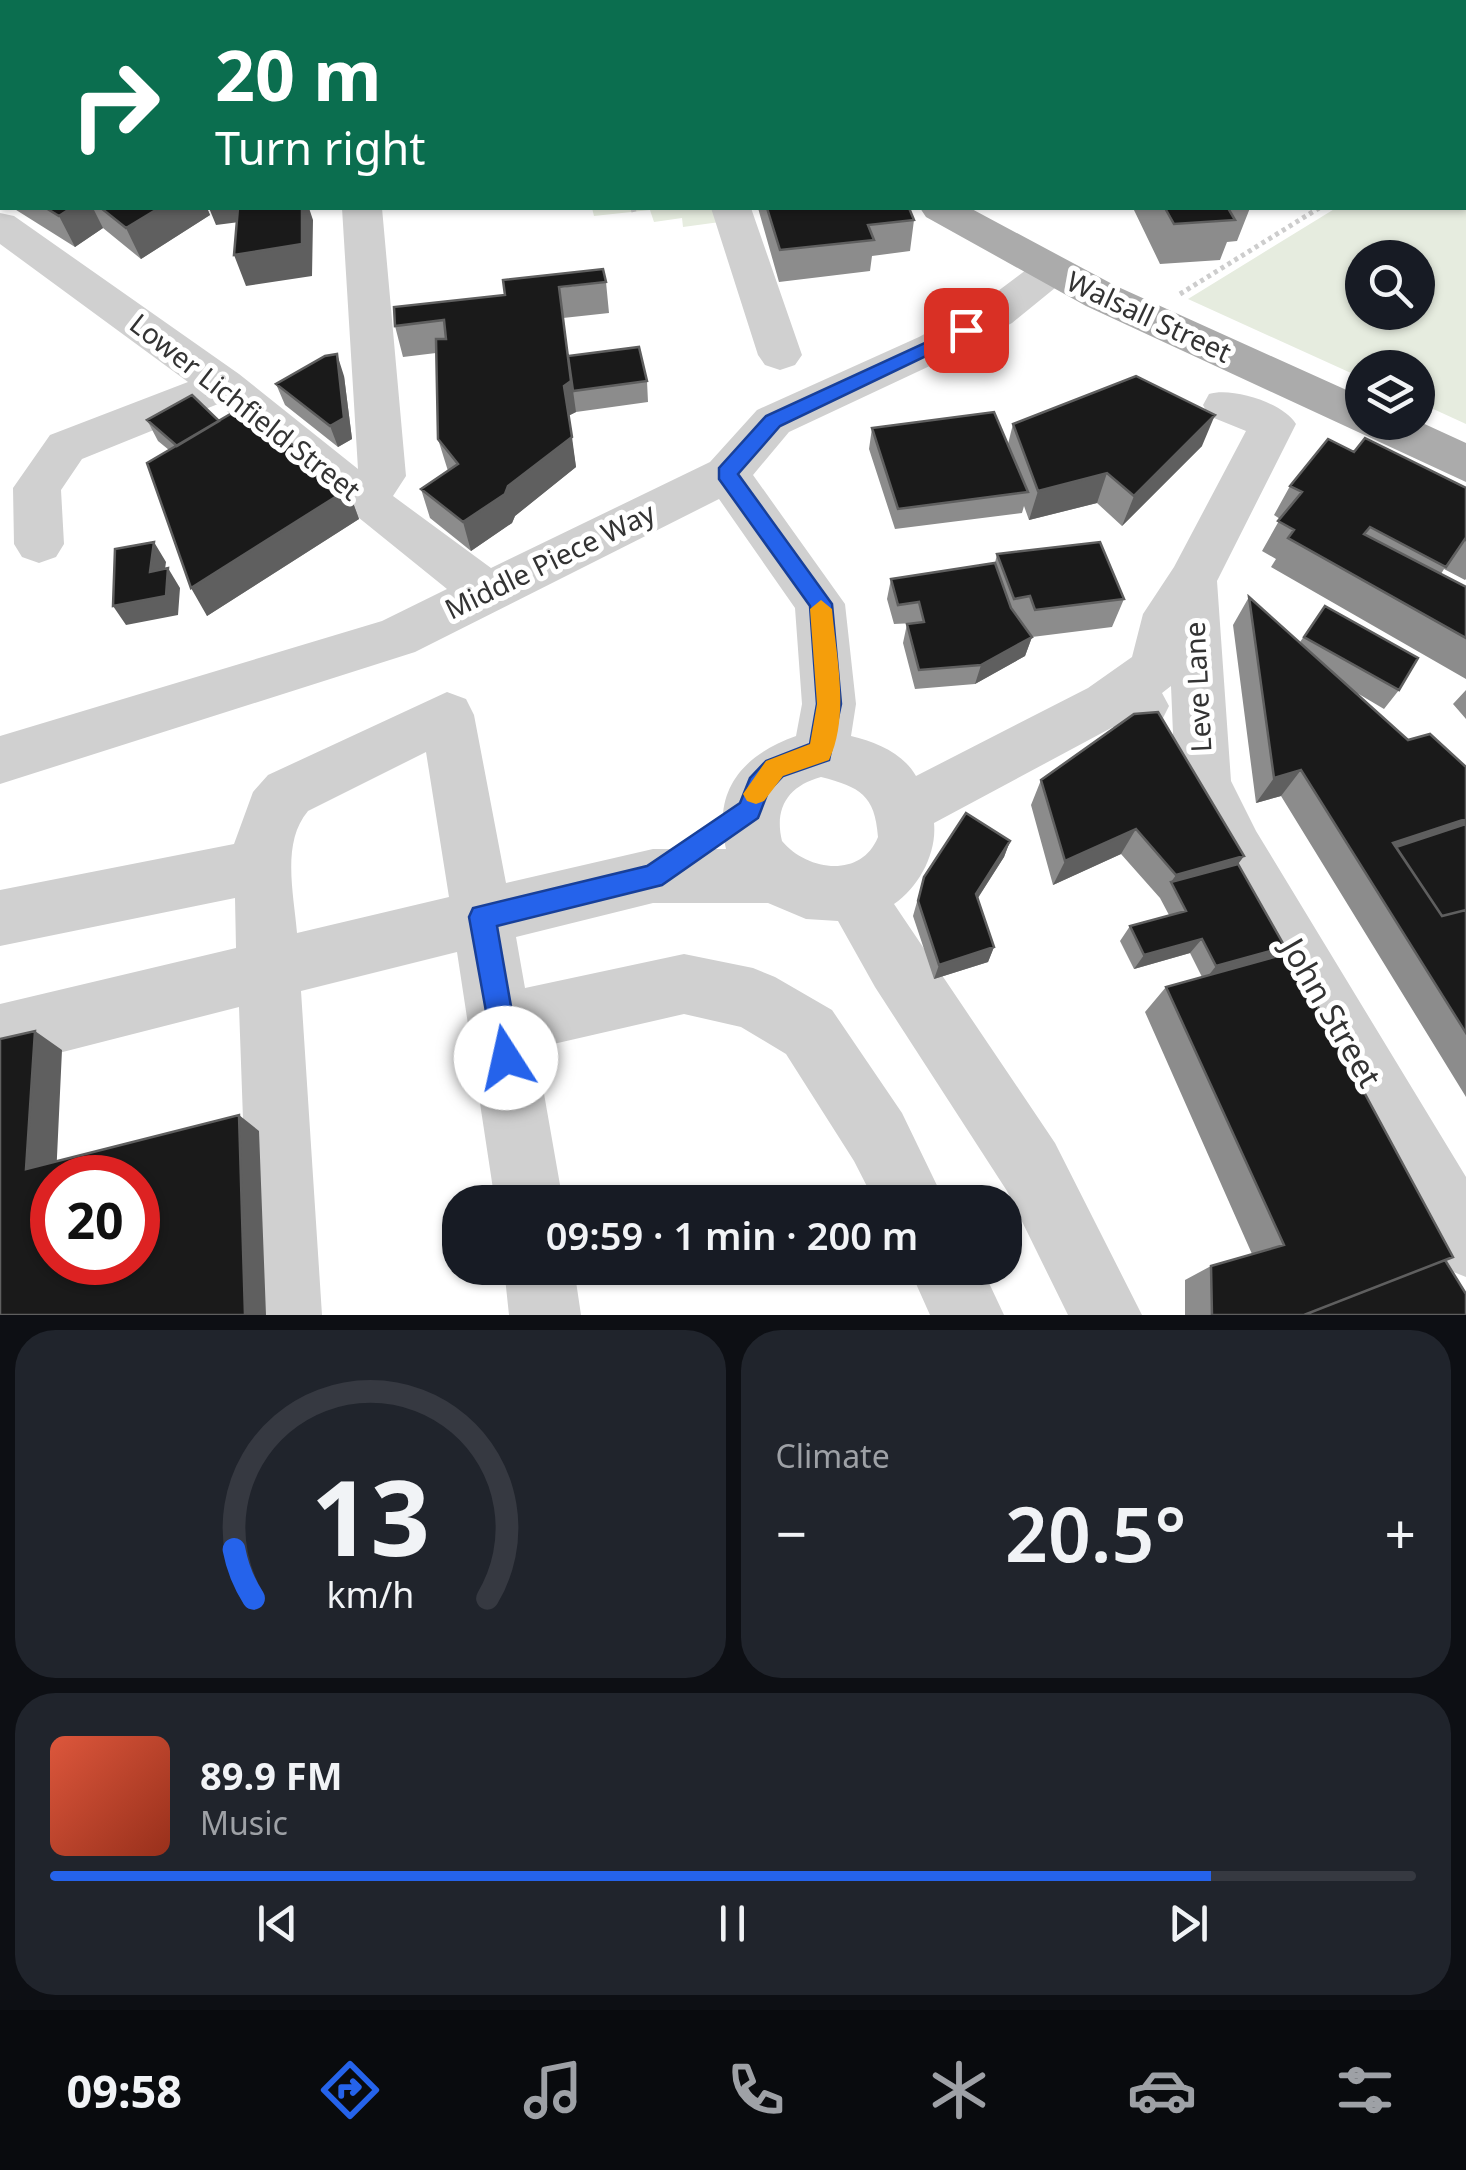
<!DOCTYPE html>
<meta charset="utf-8">
<style>
:root{--surface:#171b24;--page:#20242c;--text:#f1f3f6;--muted:#9ea1a6;--line:#363941;--accent:#2563eb}
body{margin:0;font-family:"Noto Sans",sans-serif;background:var(--page);color:var(--text);height:100vh;display:flex;flex-direction:column;font-size:38px;white-space:nowrap}
*{box-sizing:border-box;margin:0}
p{font-size:32px;color:var(--muted)}
.icon{flex:none;width:55px;height:55px;fill:none;stroke:currentColor;stroke-width:2;stroke-linecap:round;stroke-linejoin:round}
.map{position:relative;height:1315px;overflow:hidden}
.details{display:flex;flex-direction:column;gap:15px;padding:15px;background:#0d0f14;flex:1}
.details>*{flex:none}
.banner{position:absolute;left:0px;top:0px;width:1468px;height:210px;box-shadow:0 2px 8px #0004;background:#0b6e4f;color:#fff;overflow:hidden}
.controls{position:absolute;left:1345px;top:240px;display:grid;gap:20px}
.controls a{display:grid;place-items:center;width:90px;height:90px;border-radius:50%;background:var(--surface);box-shadow:0 2px 8px #0004;font-size:50px}
.speed{position:absolute;left:30px;top:1155px;display:flex;gap:20px;font-size:50px;font-weight:700;text-align:center}
.speed>*{display:grid;place-content:center;width:130px;height:130px;border-radius:50%;background:var(--surface);box-shadow:0 2px 8px #0004;line-height:1}
.speed .limit{border:15px solid #d22;background:#fff;color:#111}
.pin{position:absolute;display:grid;place-items:center;width:85px;height:85px;color:#fff;margin:-42px;border-radius:20px;box-shadow:0 5px 15px #0006}
.me{position:absolute;width:110px;margin:-55px;rotate:350deg;stroke-linejoin:round;filter:drop-shadow(0 0 8px #0008)}
.turn{display:flex;align-items:center;gap:35px;height:210px;padding:0 50px;font-size:45px}
.turn .icon{width:130px;height:130px;stroke-width:2.5}
.turn b{display:block;font-size:70px;line-height:85px}
.big{font-size:75px;font-weight:600;line-height:1.1}
.details .widget{flex:1;display:flex;flex-direction:column;justify-content:center;gap:15px;min-width:0;padding:0 35px;border-radius:40px;background:var(--page)}
.details .dial{align-items:center;gap:0}
.dial svg{height:260px;overflow:visible;fill:none;stroke:var(--line);stroke-width:7;stroke-linecap:round;text-anchor:middle}
.dial text{fill:var(--text);stroke:none}
.song{display:flex;align-items:center;gap:30px}
.cover{width:120px;height:120px;border-radius:15px;background:linear-gradient(135deg,hsl(10 70% 55%),hsl(10 70% 35%))}
.played{height:10px;border-radius:5px;background:linear-gradient(90deg,var(--accent) 85%,var(--line) 85%)}
.keys{display:flex;justify-content:space-around;direction:ltr}
.heat{display:flex;justify-content:space-between;align-items:center;font-size:55px;direction:ltr}
.details .tiles{flex:1;display:grid;gap:15px;grid-template-columns:1fr 1fr}
.widget:last-child{grid-column:span 2}
.trip{position:absolute;left:442px;top:1185px;width:580px;height:100px;border-radius:40px;background:var(--surface);box-shadow:0 2px 8px #0004;font-weight:600;line-height:100px;text-align:center}
.tab-bar{display:flex;height:160px;justify-content:space-around;align-items:center;background:#090b0e;color:var(--muted)}
.tab-bar .icon{width:70px;height:70px}
.tab-bar .selected{color:var(--accent)}
.tab-bar b{font-size:45px;color:var(--text)}
.map>svg:first-child{display:block}
.green{fill:#e6ecdf;fill-rule:evenodd}
.lines{fill:none;stroke-linecap:round;stroke-linejoin:round}
.path{stroke:#cdcdcd;stroke-width:5;stroke-dasharray:4 4;stroke-linecap:butt}
.minor{fill:#d0d0d0;fill-rule:evenodd}
.major{fill:#ababab;fill-rule:evenodd}
.wall{fill:#8c8c8c}
.shaded-wall{fill:#5f5f5f}
.building{fill:#1a1a1a;stroke:#5f5f5f;stroke-width:2.5;fill-rule:evenodd}
.route{fill:#2563eb;stroke:#184099;stroke-width:2.5}
.slow{fill:#f59e0b}
.labels{text-anchor:middle;stroke-width:10;stroke-linejoin:round;paint-order:stroke}
.street-label{font-size:28px;fill:#333;stroke:#fff}
.near-street-label{font-size:32px;fill:#333;stroke:#fff}
</style>
<div class="map">
<svg width="1466" height="1315" viewBox="0 0 1466 1315">
<rect width="100%" height="100%" fill="#fff"/>
<path class="green" d="M 1466,147 L 1466,424 L 1418,402 L 1418,368 L 1362,368 L 1362,378 L 1188,299 L 1336,208 L 1465,208 ZM 1362,258 L 1418,258 L 1418,312 L 1362,312 Z
M 592,208 L 714,208 L 720,222 L 683,227 L 682,218 L 654,222 L 650,210 L 594,216 Z"/>
<g class="lines">
<path class="path" d="M 633,208 L 634,212
M 1180,294 L 1319,208"/>
<path class="minor" d="M 2,87 L 2,109 L 0,110 L 0,88 Z
M 342,208 L 382,208 L 406,476 L 393,496 L 491,568 L 710,462 L 757,410 L 919,337 L 982,303 L 1038,261 L 1052,257 L 1066,261 L 1072,270 L 1066,279 L 1012,323 L 949,357 L 789,432 L 753,475 L 845,604 L 856,704 L 851,736 C 876,742 903,753 916,776 L 1088,688 L 1132,657 L 1143,614 L 1174,567 L 1246,431 L 1209,416 L 1203,405 L 1209,394 C 1233,387 1283,403 1296,424 L 1217,581 L 1231,781 L 1256,831 L 1466,1177 L 1466,1277 L 1441,1267 L 1214,869 L 1175,781 L 1171,686 L 1162,693 L 1169,706 L 1161,722 L 1142,729 L 1113,727 L 934,823 C 937,853 919,887 894,904 L 1055,1143 L 1142,1315 L 1068,1315 L 1007,1191 L 875,987 L 838,921 L 806,919 L 768,903 L 653,903 L 516,937 L 525,988 L 684,954 L 753,968 L 775,977 L 832,1010 L 902,1113 L 945,1202 L 875,1202 L 854,1161 L 786,1054 L 741,1027 L 684,1014 L 536,1048 L 563,1202 L 495,1202 L 457,952 L 301,991 L 322,1315 L 250,1315 L 239,1007 L 0,1068 L 0,1004 L 236,948 L 235,898 L 0,946 L 0,890 L 234,844 L 253,792 L 268,775 L 447,692 L 466,699 L 474,715 L 506,883 L 653,849 L 726,849 C 712,790 743,755 796,736 L 802,704 L 795,608 L 719,499 L 415,652 L 0,784 L 0,736 L 382,621 L 447,589 L 218,404 L 82,459 L 61,490 L 64,544 L 56,557 L 39,563 L 22,557 L 14,544 L 13,488 L 50,435 L 188,382 L 0,244 L 0,213 L 14,216 L 239,374 L 358,469 ZM 426,752 L 449,897 L 297,933 C 294,894 281,843 308,811 ZM 821,777 C 860,787 875,795 878,837 C 861,879 807,871 782,841 C 774,808 788,786 821,777 Z
M 711,208 L 751,208 L 802,355 L 795,365 L 780,370 L 765,365 L 758,355 Z
M 504,1268 L 574,1268 L 581,1315 L 509,1315 Z
M 909,1268 L 982,1268 L 1004,1315 L 930,1315 Z"/>
<path class="major" d="M 660,0 L 694,0 L 695,2 L 661,2 Z
M 920,208 L 970,208 L 1116,286 L 1362,397 L 1362,422 L 1418,421 L 1466,443 L 1466,482 L 1086,306 L 926,217 Z"/>
</g>
<path class="wall" d="M 16,0 L 337,0 L 337,2 L 15,2 Z
M 371,0 L 599,0 L 559,2 L 370,2 Z
M 708,0 L 769,0 L 768,2 L 708,2 Z
M 1296,0 L 1343,0 L 1342,2 L 1295,2 Z
M 2,155 L 2,201 L 0,199 L 0,156 Z
M 13,208 L 207,208 L 210,215 L 141,259 L 103,228 L 75,247 Z
M 758,208 L 909,208 L 914,220 L 910,251 L 872,256 L 870,271 L 779,282 Z
M 1133,208 L 1250,208 L 1237,241 L 1227,242 L 1220,260 L 1160,264 Z
M 606,282 L 609,313 L 563,318 L 568,356 L 647,381 L 648,402 L 576,412 L 568,416 L 576,467 L 515,516 L 512,523 L 471,551 L 430,518 L 421,489 L 448,471 L 438,439 L 436,353 L 403,357 L 395,326 L 505,295 Z
M 344,376 L 352,439 L 338,447 L 285,405 L 276,384 Z
M 147,420 L 219,421 L 348,489 L 359,519 L 207,616 L 169,450 L 158,441 Z
M 1013,424 L 1202,446 L 1122,526 L 1097,503 L 1029,520 L 1024,506 L 1022,513 L 895,529 L 869,449 L 872,428 L 1008,444 Z
M 1354,452 L 1466,488 L 1466,579 L 1465,580 L 1444,569 L 1441,574 L 1466,587 L 1466,679 L 1271,567 L 1276,559 L 1262,551 L 1280,519 L 1274,515 L 1290,486 Z
M 997,554 L 1124,599 L 1112,627 L 1032,637 L 1025,656 L 975,684 L 915,689 L 903,643 L 907,624 L 915,623 L 894,624 L 887,599 L 891,579 L 995,563 Z
M 1249,597 L 1300,642 L 1325,606 L 1399,690 L 1384,709 L 1357,693 L 1408,740 L 1466,767 L 1466,1097 L 1281,796 L 1256,803 L 1233,625 Z
M 1466,690 L 1466,719 L 1453,704 Z
M 1041,780 L 1244,856 L 1238,864 L 1285,947 L 1276,956 L 1445,1260 L 1466,1315 L 1185,1315 L 1185,1280 L 1211,1266 L 1252,1254 L 1145,1012 L 1166,987 L 1202,977 L 1190,953 L 1134,969 L 1120,941 L 1130,926 L 1169,915 L 1160,898 L 1121,854 L 1053,885 L 1031,805 Z
M 1010,841 L 1004,857 L 978,898 L 994,947 L 988,962 L 934,979 L 913,916 L 924,877 Z"/>
<path class="shaded-wall" d="M 71,208 L 93,208 L 103,228 L 75,247 L 59,216 Z
M 159,208 L 207,208 L 210,215 L 141,259 L 126,228 Z
M 209,208 L 255,208 L 255,220 L 216,225 Z
M 302,208 L 309,208 L 313,220 L 312,276 L 246,286 L 234,255 Z
M 563,318 L 576,412 L 568,416 L 564,386 Z
M 337,354 L 344,376 L 352,439 L 338,447 L 330,426 Z
M 1215,415 L 1202,446 L 1122,526 L 1134,496 Z
M 572,437 L 576,467 L 515,516 L 512,523 L 471,551 L 463,522 Z
M 1107,473 L 1097,503 L 1029,520 L 1038,491 Z
M 348,489 L 359,519 L 207,616 L 191,588 Z
M 154,542 L 166,562 L 162,592 L 150,572 Z
M 168,568 L 180,588 L 178,615 L 126,625 L 113,606 Z
M 1032,637 L 1025,656 L 975,684 L 981,665 Z
M 1301,770 L 1281,796 L 1256,803 L 1274,778 Z
M 1466,819 L 1466,835 L 1392,859 L 1393,843 Z
M 1136,829 L 1121,854 L 1053,885 L 1065,861 Z
M 1010,841 L 1004,857 L 970,910 L 976,894 Z
M 1244,856 L 1226,880 L 1171,882 L 1176,875 Z
M 1202,939 L 1190,953 L 1134,969 L 1144,955 Z
M 994,947 L 988,962 L 934,979 L 939,965 Z
M 1285,947 L 1271,962 L 1204,981 L 1216,966 Z
M 35,1031 L 62,1050 L 56,1178 L 26,1169 Z
M 239,1115 L 259,1131 L 266,1315 L 245,1315 Z"/>
<path class="building" d="M 16,0 L 134,0 L 133,2 L 15,2 Z
M 179,0 L 327,0 L 327,2 L 178,2 Z
M 371,0 L 521,0 L 521,2 L 370,2 Z
M 618,0 L 649,0 L 649,2 L 619,2 Z
M 723,0 L 756,0 L 758,2 L 725,2 Z
M 806,0 L 844,0 L 846,2 L 808,2 Z
M 861,0 L 945,0 L 947,2 L 862,2 Z
M 1031,0 L 1078,0 L 1083,2 L 1026,2 Z
M 1322,0 L 1342,0 L 1340,2 Z
M 2,155 L 2,180 L 0,179 L 0,156 Z
M 46,208 L 71,208 L 59,216 Z
M 101,208 L 159,208 L 126,228 Z
M 238,208 L 302,208 L 302,244 L 234,255 Z
M 767,208 L 909,208 L 914,220 L 868,225 L 874,240 L 780,250 Z
M 1165,208 L 1228,208 L 1235,220 L 1174,224 Z
M 603,269 L 606,282 L 559,287 L 571,381 L 564,386 L 572,437 L 508,486 L 505,494 L 463,522 L 421,489 L 458,464 L 438,439 L 436,339 L 446,339 L 444,320 L 395,326 L 394,307 L 505,295 L 503,280 Z
M 639,347 L 647,381 L 573,391 L 568,356 Z
M 337,354 L 344,418 L 330,426 L 276,384 L 325,356 Z
M 1136,376 L 1215,415 L 1134,496 L 1107,473 L 1038,491 L 1013,424 Z
M 192,395 L 219,421 L 177,446 L 147,420 Z
M 244,406 L 348,489 L 191,588 L 147,463 Z
M 994,412 L 1028,492 L 898,509 L 872,428 Z
M 1365,438 L 1466,488 L 1466,540 L 1465,539 L 1446,567 L 1370,527 L 1364,534 L 1466,587 L 1466,638 L 1288,538 L 1294,530 L 1278,521 L 1302,492 L 1290,486 L 1328,439 L 1354,452 Z
M 154,542 L 150,572 L 168,568 L 166,596 L 113,606 L 115,549 Z
M 1100,542 L 1124,599 L 1035,610 L 1030,596 L 1014,599 L 997,554 Z
M 995,563 L 1011,608 L 1032,637 L 981,665 L 919,670 L 907,624 L 924,622 L 919,602 L 898,605 L 891,579 Z
M 1249,597 L 1408,740 L 1430,734 L 1466,767 L 1466,819 L 1393,843 L 1442,916 L 1466,910 L 1466,1033 L 1301,770 L 1274,778 Z
M 1325,606 L 1418,658 L 1399,690 L 1304,637 Z
M 1158,712 L 1244,856 L 1176,875 L 1136,829 L 1065,861 L 1041,780 L 1134,714 Z
M 966,813 L 1010,841 L 976,894 L 994,947 L 939,965 L 918,901 L 924,877 Z
M 1466,824 L 1466,910 L 1442,916 L 1396,847 Z
M 1238,864 L 1285,947 L 1216,966 L 1202,939 L 1144,955 L 1130,926 L 1186,911 L 1171,882 Z
M 1289,953 L 1453,1257 L 1304,1315 L 1212,1315 L 1211,1266 L 1284,1245 L 1166,987 Z
M 35,1031 L 26,1169 L 239,1115 L 245,1315 L 0,1315 L 0,1039 ZM 52,1178 L 138,1178 L 138,1262 L 52,1262 Z
M 1445,1260 L 1466,1294 L 1466,1315 L 1304,1315 Z"/>
<path class="route" d="M 966,324 L 972,325 L 972,334 L 780,426 L 738,474 L 832,604 L 841,704 L 829,760 L 783,776 L 768,792 L 758,818 L 662,885 L 497,926 L 520,1058 L 516,1067 L 506,1071 L 496,1067 L 469,917 L 473,908 L 647,866 L 740,803 L 750,778 L 766,761 L 810,744 L 817,704 L 810,606 L 719,479 L 719,468 L 766,416 Z"/>
<path class="slow" d="M 821,600 L 832,609 C 836,656 850,715 829,760 L 783,776 L 764,801 L 756,804 L 747,801 L 743,794 L 766,761 L 810,744 L 817,704 L 810,609 Z"/>
<g class="labels">
<g class="street-label">
<text transform="translate(1149 317) rotate(25)" y="10">Walsall Street</text>
<text transform="translate(245 407) rotate(38)" y="10">Lower Lichfield Street</text>
<text transform="translate(550 561) rotate(-26)" y="10">Middle Piece Way</text>
<text transform="translate(1198 687) rotate(-93)" y="10">Leve Lane</text>
</g>
<g class="near-street-label">
<text transform="translate(1331 1013) rotate(60)" y="11">John Street</text>
</g>
</g>
</svg>
<div class="controls">
<a><svg class="icon" aria-label="search" viewBox="0 0 24 24"><circle cx="10" cy="10" r="6"/><path d="M15 15l6 6"/></svg></a>
<a><svg class="icon" aria-label="layers" viewBox="0 0 24 24"><path d="M12 4l9 5-9 5-9-5zM3 14l9 5 9-5"/></svg></a>
</div>
<div class="speed"><div class="limit">20</div></div>
<div class="pin" style="left:966px;top:330px;background:#d93025"><svg class="icon" aria-label="arrive" viewBox="0 0 24 24"><path d="M6 21V4h12l-3 4 3 4H6"/></svg></div>
<svg class="me" style="left:506px;top:1058px" viewBox="-20 -20 40 40"><circle r="19" fill="#fff"/><path d="M0-13L10 11 0 6-10 11z" fill="#2563eb"/></svg>
<div class="trip">09:59 · 1 min · 200 m</div>
<div class="banner">
<div class="turn"><svg class="icon" aria-label="right" viewBox="0 0 24 24"><path d="M7 20v-9h11M14 6l5 5-5 5"/></svg><div><b>20 m</b>Turn right</div></div>
</div>
</div>
<section class="details">
<div class="tiles">
<div class="widget dial"><svg viewBox="0 0 100 80">
<path d="M14 69A42 42 0 1 1 86 69"/>
<path d="M14 69A42 42 0 0 1 8 54" stroke="#2563eb"/>
<text x="50" y="56" font-size="32" font-weight="700">13</text>
<text x="50" y="72" font-size="11">km/h</text>
</svg></div>
<div class="widget"><p>Climate</p>
<div class="heat"><a>−</a><b class="big">20.5°</b><a>+</a></div>
</div>
<div class="widget">
<div class="song"><i class="cover"></i><div><b>89.9 FM</b><p>Music</p></div></div>
<div class="played"></div>
<div class="keys"><svg class="icon" aria-label="previous" viewBox="0 0 24 24"><path d="M18 5L8 12l10 7zM5 5v14"/></svg><svg class="icon" aria-label="pause" viewBox="0 0 24 24"><path d="M8 5v14M16 5v14"/></svg><svg class="icon" aria-label="next" viewBox="0 0 24 24"><path d="M6 5l10 7-10 7zM19 5v14"/></svg></div>
</div>
</div>
</section>
<nav class="tab-bar">
<b>09:58</b>
<svg class="icon selected" aria-label="directions" viewBox="0 0 24 24"><path d="M12 3l9 9-9 9-9-9zM9 14v-3h6M13 9l2 2-2 2"/></svg>
<svg class="icon" aria-label="music" viewBox="0 0 24 24"><path d="M9 18V5l10-2v13"/><circle cx="6" cy="18" r="3"/><circle cx="16" cy="16" r="3"/></svg>
<svg class="icon" aria-label="phone" viewBox="0 0 24 24"><path d="M5 4h4l2 5-3 2q2 4 5 5l2-3 5 2v4C11 20 4 13 5 4z"/></svg>
<svg class="icon" aria-label="climate" viewBox="0 0 24 24"><path d="M12 3v18M4 7l16 10M4 17L20 7"/></svg>
<svg class="icon" aria-label="car" viewBox="0 0 24 24"><path d="M5 17H2v-5l4-1 3-4h7l3 4 3 1v5h-3M9 17h6M6 11h13"/><circle cx="7" cy="17" r="2"/><circle cx="17" cy="17" r="2"/></svg>
<svg class="icon" aria-label="filters" viewBox="0 0 24 24"><path d="M4 7h16M4 17h16"/><circle cx="9" cy="7" r="2"/><circle cx="15" cy="17" r="2"/></svg>
</nav>
